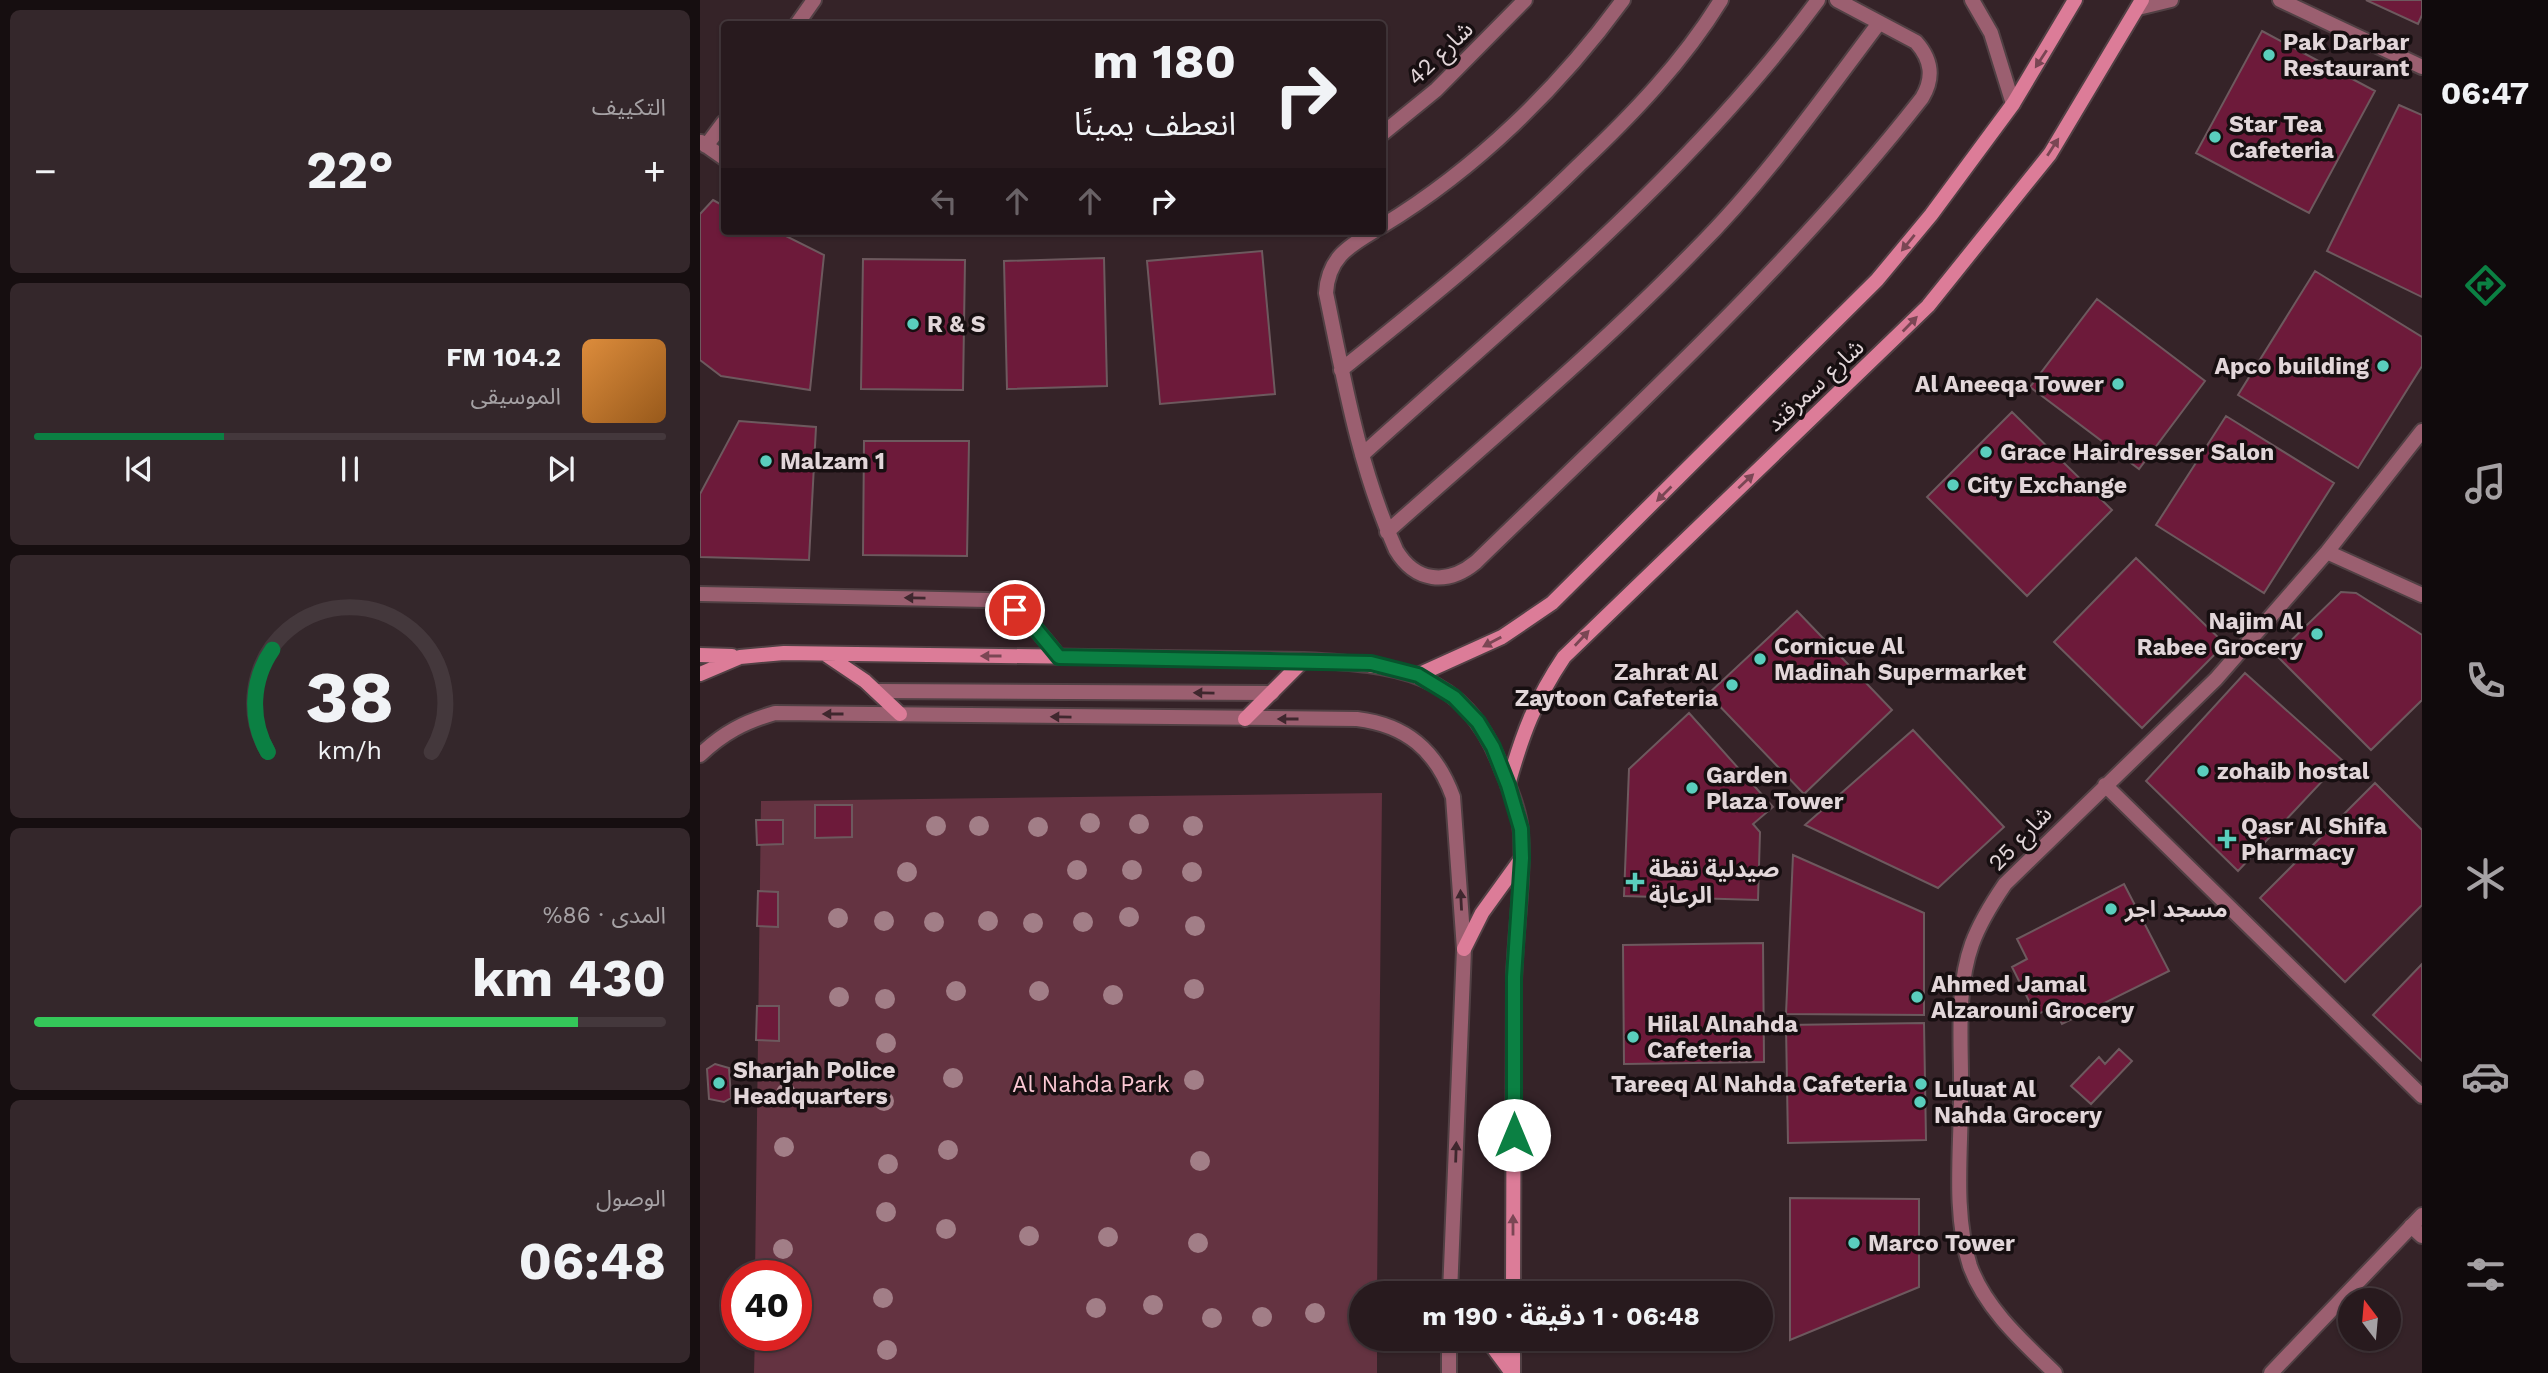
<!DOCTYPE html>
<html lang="ar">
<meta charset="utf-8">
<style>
:root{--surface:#281a1e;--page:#34272b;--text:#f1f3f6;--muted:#a5a1a4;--line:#44383c;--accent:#0b8043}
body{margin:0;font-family:"Work Sans","Noto Sans Arabic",sans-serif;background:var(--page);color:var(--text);direction:rtl;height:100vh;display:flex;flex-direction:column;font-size:26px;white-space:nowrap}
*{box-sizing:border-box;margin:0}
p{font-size:23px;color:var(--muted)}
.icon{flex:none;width:38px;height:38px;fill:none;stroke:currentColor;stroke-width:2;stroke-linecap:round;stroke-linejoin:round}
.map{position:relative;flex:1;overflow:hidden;direction:ltr}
.panel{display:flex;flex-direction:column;gap:10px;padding:10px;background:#160e10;width:700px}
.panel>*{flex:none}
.top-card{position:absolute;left:21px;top:21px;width:665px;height:214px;border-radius:7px;box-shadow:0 2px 5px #0004,0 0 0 2px var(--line);direction:rtl;background:#281a1e;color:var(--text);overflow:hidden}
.needle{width:46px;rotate:344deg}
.buttons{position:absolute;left:1638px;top:1288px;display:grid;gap:14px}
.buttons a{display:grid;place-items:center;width:63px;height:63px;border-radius:50%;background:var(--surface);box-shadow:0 2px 5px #0004,0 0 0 2px var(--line);font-size:35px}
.speed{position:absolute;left:21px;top:1260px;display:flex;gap:14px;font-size:35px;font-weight:700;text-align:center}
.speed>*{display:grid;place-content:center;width:91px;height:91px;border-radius:50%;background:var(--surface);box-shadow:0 2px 5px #0004,0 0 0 2px var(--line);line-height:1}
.speed .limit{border:10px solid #d22;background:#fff;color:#111}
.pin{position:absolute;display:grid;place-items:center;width:60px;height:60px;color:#fff;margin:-30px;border:4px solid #fff;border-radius:50%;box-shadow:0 2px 7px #0007}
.me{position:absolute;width:77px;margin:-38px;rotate:0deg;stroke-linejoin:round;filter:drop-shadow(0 0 5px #0008)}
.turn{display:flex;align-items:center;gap:24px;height:147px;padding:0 35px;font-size:32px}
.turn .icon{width:91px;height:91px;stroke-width:2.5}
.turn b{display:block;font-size:49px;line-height:60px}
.lanes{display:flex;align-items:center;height:66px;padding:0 35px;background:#0003;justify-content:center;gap:35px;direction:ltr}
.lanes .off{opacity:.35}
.big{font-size:52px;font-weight:700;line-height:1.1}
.panel .card{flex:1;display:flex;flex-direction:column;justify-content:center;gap:10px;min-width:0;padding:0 24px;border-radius:10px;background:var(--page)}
.panel .dial{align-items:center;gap:0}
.dial svg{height:182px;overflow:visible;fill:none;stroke:var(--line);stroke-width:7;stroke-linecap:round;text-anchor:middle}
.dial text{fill:var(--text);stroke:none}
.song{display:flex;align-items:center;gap:21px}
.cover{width:84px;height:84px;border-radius:10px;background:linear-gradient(135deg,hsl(30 70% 55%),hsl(30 70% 35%))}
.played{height:7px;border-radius:4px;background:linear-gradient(90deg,var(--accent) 30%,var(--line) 30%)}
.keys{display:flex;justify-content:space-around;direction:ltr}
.heat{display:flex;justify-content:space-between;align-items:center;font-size:38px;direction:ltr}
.charge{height:10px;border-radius:5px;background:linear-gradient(90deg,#34c759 86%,var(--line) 0)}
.trip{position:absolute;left:649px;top:1281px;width:424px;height:70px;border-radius:35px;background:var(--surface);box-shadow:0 2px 5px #0004,0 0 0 2px var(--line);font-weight:700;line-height:70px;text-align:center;direction:rtl}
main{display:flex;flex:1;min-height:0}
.menu{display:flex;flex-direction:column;width:126px;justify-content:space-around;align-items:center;background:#100a0c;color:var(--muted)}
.menu .icon{width:49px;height:49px}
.menu .current{color:var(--accent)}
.menu b{font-size:32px;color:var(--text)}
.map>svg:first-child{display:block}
.green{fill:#643341}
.building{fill:#6d1a3a;stroke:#6d595e;stroke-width:2}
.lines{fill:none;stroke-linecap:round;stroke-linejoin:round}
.lane-casing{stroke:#514044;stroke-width:18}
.street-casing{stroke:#514044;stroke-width:18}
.secondary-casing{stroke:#514044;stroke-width:18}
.lane{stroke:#9b5f70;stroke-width:14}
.street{stroke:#9b5f70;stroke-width:14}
.secondary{stroke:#dc7c98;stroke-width:14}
.tree{fill:#a27e87}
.oneway{fill:#7a4654}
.oneway2{fill:#3f272e}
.route-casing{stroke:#07532c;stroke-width:18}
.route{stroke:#0b8043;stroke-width:12}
.poi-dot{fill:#5acebd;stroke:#170f11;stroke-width:2.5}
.labels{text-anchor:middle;stroke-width:7;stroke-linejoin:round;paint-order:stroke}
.poi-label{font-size:23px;font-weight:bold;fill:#e2d6d9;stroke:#170f11;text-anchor:start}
.street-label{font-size:23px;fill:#e2d6d9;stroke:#170f11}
.park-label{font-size:23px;fill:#fbc8d4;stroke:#170f11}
</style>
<main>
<nav class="menu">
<b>06:47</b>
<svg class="icon current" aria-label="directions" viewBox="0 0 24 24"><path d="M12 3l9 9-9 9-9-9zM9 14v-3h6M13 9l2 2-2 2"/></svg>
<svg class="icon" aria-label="music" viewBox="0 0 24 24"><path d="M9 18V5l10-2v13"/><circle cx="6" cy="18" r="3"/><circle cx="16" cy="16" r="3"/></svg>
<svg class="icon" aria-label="phone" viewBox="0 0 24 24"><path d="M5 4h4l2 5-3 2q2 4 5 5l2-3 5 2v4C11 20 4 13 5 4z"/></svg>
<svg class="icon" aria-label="climate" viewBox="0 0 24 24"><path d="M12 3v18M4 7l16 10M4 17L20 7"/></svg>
<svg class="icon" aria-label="car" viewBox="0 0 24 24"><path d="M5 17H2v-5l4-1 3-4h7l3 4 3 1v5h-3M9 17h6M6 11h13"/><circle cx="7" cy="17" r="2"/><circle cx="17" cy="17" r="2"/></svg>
<svg class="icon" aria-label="filters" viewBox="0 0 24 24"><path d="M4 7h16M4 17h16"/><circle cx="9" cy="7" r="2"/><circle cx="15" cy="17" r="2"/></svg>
</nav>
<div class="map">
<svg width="1722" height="1373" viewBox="0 0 1722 1373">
<rect width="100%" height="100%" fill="#352328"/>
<path class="green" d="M 682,793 L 677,1293 L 662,1293 L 662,1339 L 677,1339 L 677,1373 L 54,1373 L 55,1335 L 96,1335 L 96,1276 L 55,1276 L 61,801 Z"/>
<path class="building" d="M 1666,0 L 1722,0 L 1722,15 L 1718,24 Z
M 1562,31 L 1675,91 L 1609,213 L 1496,153 Z
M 1699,105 L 1722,115 L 1722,297 L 1627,251 Z
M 13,200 L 24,206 L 24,231 L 76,231 L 124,255 L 110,390 L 21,376 L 0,360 L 0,214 Z
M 562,251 L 575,394 L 460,404 L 447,261 Z
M 404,258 L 407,386 L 307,389 L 304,261 Z
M 163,259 L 265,260 L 263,390 L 161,389 Z
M 1615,271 L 1722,337 L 1722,366 L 1658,468 L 1538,395 Z
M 1397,299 L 1505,381 L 1439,469 L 1330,387 Z
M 1312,412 L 1412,510 L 1327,596 L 1227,497 Z
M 1526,416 L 1634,483 L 1564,593 L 1456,525 Z
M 39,421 L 116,427 L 109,560 L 0,557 L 0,494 Z
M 164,441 L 269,441 L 267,556 L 163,555 Z
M 1436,558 L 1525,644 L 1442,728 L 1354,642 Z
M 1641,592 L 1656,593 L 1722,635 L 1722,700 L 1671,750 L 1576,655 Z
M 1097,611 L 1192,710 L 1104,794 L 1008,694 Z
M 1545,673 L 1642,760 L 1538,871 L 1446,781 Z
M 989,713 L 1073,807 L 1053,824 L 1060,832 L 1058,900 L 924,896 L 929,769 Z
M 1213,730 L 1304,827 L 1238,888 L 1105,825 Z
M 1675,783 L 1722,830 L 1722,905 L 1645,982 L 1560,898 Z
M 115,805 L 152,805 L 152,837 L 115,838 Z
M 56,820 L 83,820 L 83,844 L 57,845 Z
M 1093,855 L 1224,913 L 1224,1015 L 1086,1014 Z
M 1424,884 L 1469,971 L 1362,1024 L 1353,1007 L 1336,1015 L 1312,967 L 1327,959 L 1317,939 Z
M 58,891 L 78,892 L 78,927 L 57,926 Z
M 1063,943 L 1064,1062 L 924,1064 L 923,945 Z
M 1722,964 L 1722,1061 L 1673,1015 Z
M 57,1006 L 79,1006 L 79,1041 L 56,1040 Z
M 1224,1023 L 1226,1140 L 1088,1143 L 1086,1025 Z
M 1419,1049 L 1432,1061 L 1391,1104 L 1371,1086 L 1399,1057 L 1405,1064 Z
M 15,1064 L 29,1068 L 31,1098 L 24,1102 L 9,1099 L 7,1069 Z
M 1090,1198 L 1219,1199 L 1219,1287 L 1090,1340 Z"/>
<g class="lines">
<g class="lane-casing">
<path id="lane" d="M 682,226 C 776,169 859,88 923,0
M 674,231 C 647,247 628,259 626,293 C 644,380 659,468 696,550 C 715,582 747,586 776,562 C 930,412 1089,268 1222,98 C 1234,78 1232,60 1216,42 L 1137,0
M 641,370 C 723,304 804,239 879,165 C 932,115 983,62 1021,0
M 662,455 C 821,311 990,174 1118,0
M 687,532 C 791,439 899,349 996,249 C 1065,180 1121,100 1179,23
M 0,594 L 288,600 C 322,609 338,630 359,657
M 176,691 L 572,693
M 0,755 C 23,733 44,722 75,713 L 657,719 C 706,725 736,750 753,797 L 764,949 L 750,1293
M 1711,1226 L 1722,1236
M 749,1373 L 749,1339"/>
</g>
<g class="street-casing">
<path id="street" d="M 1272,0 L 1291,33 L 1313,104
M 1580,0 L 1722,67
M 1438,8 L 1471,0
M 97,24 L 114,0
M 682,134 L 736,90 L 825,0
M 1,142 L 24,158
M 6,146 L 24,122
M 1627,552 L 1722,595
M 1405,785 L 1722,1096
M 1355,1373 C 1323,1342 1285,1308 1270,1266 C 1253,1214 1261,1150 1261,1097 C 1262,1047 1255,991 1272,944 C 1280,922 1292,903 1305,884 L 1516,679 L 1627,552 L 1722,431
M 1571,1373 L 1722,1215"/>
</g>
<g class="secondary-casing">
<path id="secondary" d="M 125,654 L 165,681 L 200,714
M 0,655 L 32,656
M 0,674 L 40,657 L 84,653 L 604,660 C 696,665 764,670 801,767 C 809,787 820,811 821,833 C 824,882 815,932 814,981 C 813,1085 813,1189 813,1293
M 718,675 L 802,637 L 852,603 L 1177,280 L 1231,215 L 1313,104 L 1375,0
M 545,719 L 604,660
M 808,785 C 822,735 835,700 864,657 L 1228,306 L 1350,154 L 1442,0
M 764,949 L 782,913 L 821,859
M 750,1289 L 753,1293
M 787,1339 L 812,1373
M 813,1373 L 813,1339"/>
</g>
<use href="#lane" class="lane"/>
<use href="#street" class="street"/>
<use href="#secondary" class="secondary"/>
</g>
<g class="tree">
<circle cx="390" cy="823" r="10"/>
<circle cx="439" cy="824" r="10"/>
<circle cx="236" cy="826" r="10"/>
<circle cx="279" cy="826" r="10"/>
<circle cx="493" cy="826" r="10"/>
<circle cx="338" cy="827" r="10"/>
<circle cx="377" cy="870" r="10"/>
<circle cx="432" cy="870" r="10"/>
<circle cx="207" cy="872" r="10"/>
<circle cx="492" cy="872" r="10"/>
<circle cx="429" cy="917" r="10"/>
<circle cx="138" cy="918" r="10"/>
<circle cx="184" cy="921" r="10"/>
<circle cx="288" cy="921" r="10"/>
<circle cx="234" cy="922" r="10"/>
<circle cx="383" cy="922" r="10"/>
<circle cx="333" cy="923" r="10"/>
<circle cx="495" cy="926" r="10"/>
<circle cx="494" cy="989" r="10"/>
<circle cx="256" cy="991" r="10"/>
<circle cx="339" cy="991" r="10"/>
<circle cx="413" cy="995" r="10"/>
<circle cx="139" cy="997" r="10"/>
<circle cx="185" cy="999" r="10"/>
<circle cx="186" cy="1043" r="10"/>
<circle cx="253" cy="1078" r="10"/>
<circle cx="494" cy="1080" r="10"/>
<circle cx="86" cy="1093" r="10"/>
<circle cx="184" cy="1101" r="10"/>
<circle cx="84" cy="1147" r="10"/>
<circle cx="248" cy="1150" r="10"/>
<circle cx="500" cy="1161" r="10"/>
<circle cx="188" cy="1164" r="10"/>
<circle cx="186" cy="1212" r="10"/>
<circle cx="246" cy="1229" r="10"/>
<circle cx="329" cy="1236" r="10"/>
<circle cx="408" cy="1237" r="10"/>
<circle cx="498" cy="1243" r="10"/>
<circle cx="83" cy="1249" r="10"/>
<circle cx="183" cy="1298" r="10"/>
<circle cx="453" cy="1305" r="10"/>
<circle cx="396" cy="1308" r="10"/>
<circle cx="615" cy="1313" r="10"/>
<circle cx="562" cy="1317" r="10"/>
<circle cx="512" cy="1318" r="10"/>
<circle cx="187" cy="1350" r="10"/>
</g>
<defs><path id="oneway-solid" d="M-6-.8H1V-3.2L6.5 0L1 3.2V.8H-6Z" transform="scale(1.75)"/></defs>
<g class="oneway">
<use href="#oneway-solid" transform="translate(1341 59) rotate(123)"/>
<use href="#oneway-solid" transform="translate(1353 147) rotate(-57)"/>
<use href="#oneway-solid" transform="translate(1208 243) rotate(129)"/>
<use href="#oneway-solid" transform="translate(1210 324) rotate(-46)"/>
<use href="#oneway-solid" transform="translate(1046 481) rotate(-43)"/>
<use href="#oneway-solid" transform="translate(964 494) rotate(135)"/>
<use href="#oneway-solid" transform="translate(882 638) rotate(-47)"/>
<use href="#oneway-solid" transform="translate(792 642) rotate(152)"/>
<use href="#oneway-solid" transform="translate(291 656) rotate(-180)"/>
<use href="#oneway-solid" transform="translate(813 1225) rotate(-90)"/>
</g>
<g class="oneway2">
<use href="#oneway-solid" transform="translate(215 598) rotate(-179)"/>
<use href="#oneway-solid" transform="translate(504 693) rotate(-179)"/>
<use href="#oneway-solid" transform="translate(133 714) rotate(-180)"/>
<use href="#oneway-solid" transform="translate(361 717) rotate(-179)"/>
<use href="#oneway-solid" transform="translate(588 719) rotate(180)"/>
<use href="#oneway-solid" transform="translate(761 900) rotate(-93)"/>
<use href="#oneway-solid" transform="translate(756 1152) rotate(-88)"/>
</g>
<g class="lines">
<g class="route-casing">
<path id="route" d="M 315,610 L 327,618 L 359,657 L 671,663 L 718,675 L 754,697 L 778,722 L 793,747 L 808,785 L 821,829 L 822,858 L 814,977 L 814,1135"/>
</g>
<use href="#route" class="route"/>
</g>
<g class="poi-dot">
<circle cx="1569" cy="55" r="7"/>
<circle cx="1515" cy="137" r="7"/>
<circle cx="213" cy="324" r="7"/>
<circle cx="1683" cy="366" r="7"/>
<circle cx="1418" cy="384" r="7"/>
<circle cx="1286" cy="452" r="7"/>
<circle cx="66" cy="461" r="7"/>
<circle cx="1253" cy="485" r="7"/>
<circle cx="1617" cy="634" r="7"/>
<circle cx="1060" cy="659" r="7"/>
<circle cx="1032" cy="685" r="7"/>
<circle cx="1503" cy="771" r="7"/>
<circle cx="992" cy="788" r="7"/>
<path d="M1523.5 828.5h7v7h7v7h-7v7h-7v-7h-7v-7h7z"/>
<path d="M931.5 871.5h7v7h7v7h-7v7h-7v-7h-7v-7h7z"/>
<circle cx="1411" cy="909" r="7"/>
<circle cx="1217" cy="997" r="7"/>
<circle cx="933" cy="1037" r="7"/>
<circle cx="19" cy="1083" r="7"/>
<circle cx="1221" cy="1084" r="7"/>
<circle cx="1220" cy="1102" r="7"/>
<circle cx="1154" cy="1243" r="7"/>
</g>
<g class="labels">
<g class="poi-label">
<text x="1583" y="50">Pak Darbar<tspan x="1583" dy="26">Restaurant</tspan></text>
<text x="1529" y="132">Star Tea<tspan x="1529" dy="26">Cafeteria</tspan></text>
<text x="227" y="332">R &amp; S</text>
<text x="1669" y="374" text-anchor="end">Apco building</text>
<text x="1404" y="392" text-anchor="end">Al Aneeqa Tower</text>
<text x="1300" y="460">Grace Hairdresser Salon</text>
<text x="80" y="469">Malzam 1</text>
<text x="1267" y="493">City Exchange</text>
<text x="1603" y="629" text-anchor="end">Najim Al<tspan x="1603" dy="26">Rabee Grocery</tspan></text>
<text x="1074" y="654">Cornicue Al<tspan x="1074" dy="26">Madinah Supermarket</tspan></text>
<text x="1018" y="680" text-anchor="end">Zahrat Al<tspan x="1018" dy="26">Zaytoon Cafeteria</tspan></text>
<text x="1517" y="779">zohaib hostal</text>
<text x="1006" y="783">Garden<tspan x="1006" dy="26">Plaza Tower</tspan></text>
<text x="1541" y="834">Qasr Al Shifa<tspan x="1541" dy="26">Pharmacy</tspan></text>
<text x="949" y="877">صيدلية نقطة<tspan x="949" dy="26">الرعابة</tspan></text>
<text x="1425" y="917">مسجد اجر</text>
<text x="1231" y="992">Ahmed Jamal<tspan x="1231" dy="26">Alzarouni Grocery</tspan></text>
<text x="947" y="1032">Hilal Alnahda<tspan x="947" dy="26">Cafeteria</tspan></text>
<text x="33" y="1078">Sharjah Police<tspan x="33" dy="26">Headquarters</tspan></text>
<text x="1207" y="1092" text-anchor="end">Tareeq Al Nahda Cafeteria</text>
<text x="1234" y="1097">Luluat Al<tspan x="1234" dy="26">Nahda Grocery</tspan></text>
<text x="1168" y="1251">Marco Tower</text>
</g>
<g class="street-label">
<text transform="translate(740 53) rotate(-44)" y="8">شارع 42</text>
<text transform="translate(1115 385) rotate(-43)" y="8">شارع سمرقند</text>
<text transform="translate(1320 838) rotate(-46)" y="8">شارع 25</text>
</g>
<g class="park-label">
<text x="391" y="1092">Al Nahda Park</text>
</g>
</g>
</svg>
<div class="buttons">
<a><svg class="needle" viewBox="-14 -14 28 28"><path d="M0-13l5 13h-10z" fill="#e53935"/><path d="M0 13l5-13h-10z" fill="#a5a1a4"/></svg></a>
</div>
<div class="speed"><div class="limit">40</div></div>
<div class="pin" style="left:315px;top:610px;background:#d93025"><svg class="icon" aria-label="arrive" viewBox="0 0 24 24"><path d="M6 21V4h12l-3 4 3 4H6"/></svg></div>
<svg class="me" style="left:814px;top:1135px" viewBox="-20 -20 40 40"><circle r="19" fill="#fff"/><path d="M0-13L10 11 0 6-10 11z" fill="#0b8043"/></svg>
<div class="trip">06:48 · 1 دقيقة · 190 m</div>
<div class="top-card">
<div class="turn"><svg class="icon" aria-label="right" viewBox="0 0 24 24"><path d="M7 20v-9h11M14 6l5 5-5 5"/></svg><div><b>180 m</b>انعطف يمينًا</div></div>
<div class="lanes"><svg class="icon off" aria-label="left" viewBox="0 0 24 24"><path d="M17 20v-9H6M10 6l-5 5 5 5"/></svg><svg class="icon off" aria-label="ahead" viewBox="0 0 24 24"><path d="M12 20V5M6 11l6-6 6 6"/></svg><svg class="icon off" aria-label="ahead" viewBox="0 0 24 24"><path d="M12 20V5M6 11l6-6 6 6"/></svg><svg class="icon" aria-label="right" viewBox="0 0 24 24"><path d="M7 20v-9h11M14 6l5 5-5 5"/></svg></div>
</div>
</div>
<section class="panel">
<div class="card"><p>التكييف</p>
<div class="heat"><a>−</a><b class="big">22°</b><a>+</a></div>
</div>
<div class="card">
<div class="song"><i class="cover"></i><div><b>104.2 FM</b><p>الموسيقى</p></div></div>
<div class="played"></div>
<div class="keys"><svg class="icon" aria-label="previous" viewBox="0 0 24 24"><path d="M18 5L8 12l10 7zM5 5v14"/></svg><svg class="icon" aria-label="pause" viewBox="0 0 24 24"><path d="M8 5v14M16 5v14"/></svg><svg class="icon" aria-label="next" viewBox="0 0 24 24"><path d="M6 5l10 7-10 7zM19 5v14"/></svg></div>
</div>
<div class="card dial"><svg viewBox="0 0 100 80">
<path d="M14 69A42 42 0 1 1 86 69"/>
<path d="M14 69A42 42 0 0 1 16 24" stroke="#0b8043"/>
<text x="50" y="56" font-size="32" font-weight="700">38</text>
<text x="50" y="72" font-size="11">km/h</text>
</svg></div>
<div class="card"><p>المدى · 86%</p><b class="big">430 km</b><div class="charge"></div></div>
<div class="card"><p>الوصول</p><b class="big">06:48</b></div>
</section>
</main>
